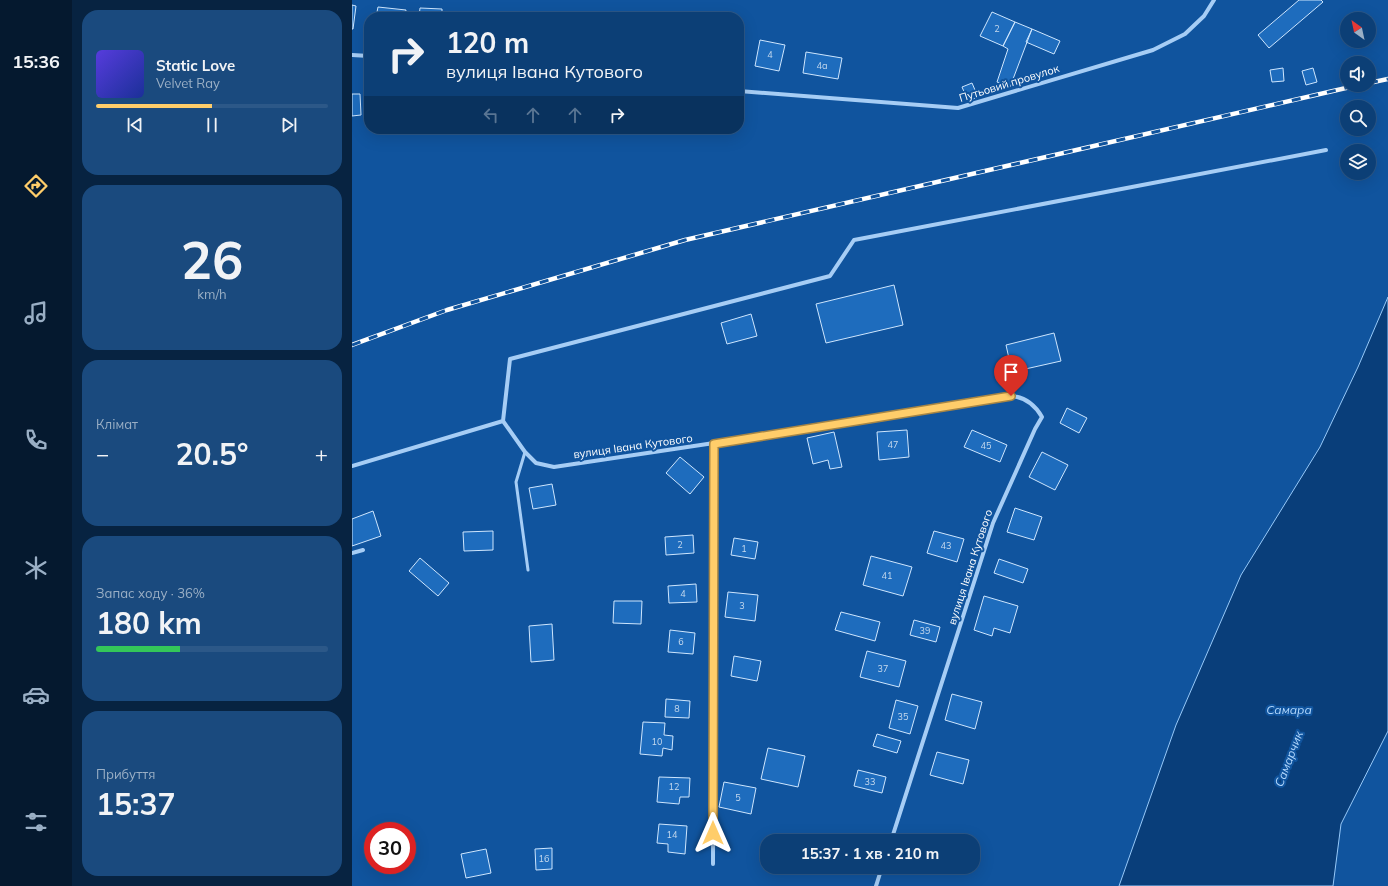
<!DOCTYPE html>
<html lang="uk">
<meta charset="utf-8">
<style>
:root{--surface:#0c3f76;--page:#1a4a7e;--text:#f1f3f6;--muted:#9aafc5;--line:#2c5888;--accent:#ffcd6a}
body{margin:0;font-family:Mulish,sans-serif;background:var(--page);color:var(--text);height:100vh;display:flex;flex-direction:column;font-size:15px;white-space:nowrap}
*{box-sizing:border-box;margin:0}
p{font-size:13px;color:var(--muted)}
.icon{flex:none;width:22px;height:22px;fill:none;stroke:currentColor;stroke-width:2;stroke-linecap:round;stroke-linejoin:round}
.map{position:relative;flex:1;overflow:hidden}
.details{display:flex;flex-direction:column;gap:10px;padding:10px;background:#072341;width:280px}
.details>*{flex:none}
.top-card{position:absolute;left:12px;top:12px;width:380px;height:122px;border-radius:16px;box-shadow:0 4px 16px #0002,0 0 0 1px var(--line);background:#0c3f76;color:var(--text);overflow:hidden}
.needle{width:26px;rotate:327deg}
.tools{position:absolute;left:988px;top:12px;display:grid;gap:8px}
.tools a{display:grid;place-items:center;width:36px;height:36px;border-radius:50%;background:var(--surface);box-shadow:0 4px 16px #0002,0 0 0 1px var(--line);font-size:20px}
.speed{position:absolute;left:12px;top:822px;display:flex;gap:8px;font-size:20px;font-weight:700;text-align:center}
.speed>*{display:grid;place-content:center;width:52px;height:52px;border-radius:50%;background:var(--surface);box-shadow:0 4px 16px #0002,0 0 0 1px var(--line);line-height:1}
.speed .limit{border:6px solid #d22;background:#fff;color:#111}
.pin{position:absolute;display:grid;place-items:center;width:34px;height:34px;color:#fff;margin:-41px -17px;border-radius:50% 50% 50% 0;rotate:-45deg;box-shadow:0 0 4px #0007}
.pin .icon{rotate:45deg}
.me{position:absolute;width:44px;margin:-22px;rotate:0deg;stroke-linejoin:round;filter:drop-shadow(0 0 3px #0008)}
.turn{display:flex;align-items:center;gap:14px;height:84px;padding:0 16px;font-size:18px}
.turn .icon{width:52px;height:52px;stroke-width:2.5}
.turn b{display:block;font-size:28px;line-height:34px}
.lanes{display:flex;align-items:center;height:38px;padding:0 16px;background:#0003;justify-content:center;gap:20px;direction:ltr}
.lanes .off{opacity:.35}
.big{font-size:30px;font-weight:700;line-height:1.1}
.details .widget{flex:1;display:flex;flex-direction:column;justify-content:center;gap:6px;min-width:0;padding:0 14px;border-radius:16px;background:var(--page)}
.details .dial{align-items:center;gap:0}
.dial b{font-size:52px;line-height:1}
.song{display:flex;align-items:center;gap:12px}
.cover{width:48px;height:48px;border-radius:6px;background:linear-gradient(135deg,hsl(250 70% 55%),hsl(230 70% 35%))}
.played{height:4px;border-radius:2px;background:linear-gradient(90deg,var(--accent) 50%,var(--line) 50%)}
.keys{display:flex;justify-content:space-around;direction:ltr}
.heat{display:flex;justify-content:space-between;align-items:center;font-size:22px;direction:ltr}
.charge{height:6px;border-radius:3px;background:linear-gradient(90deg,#34c759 36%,var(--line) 0)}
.trip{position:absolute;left:408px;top:834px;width:220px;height:40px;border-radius:16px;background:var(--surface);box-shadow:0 4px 16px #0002,0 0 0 1px var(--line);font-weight:700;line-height:40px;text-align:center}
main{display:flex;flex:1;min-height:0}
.tabs{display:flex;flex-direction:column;width:72px;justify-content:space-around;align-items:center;background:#05192f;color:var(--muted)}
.tabs .icon{width:28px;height:28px}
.tabs .selected{color:var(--accent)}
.tabs b{font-size:18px;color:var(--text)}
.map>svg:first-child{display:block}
.water{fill:#093e7a;stroke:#97c9f9}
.building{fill:#1e6cbd;stroke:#cee6fe}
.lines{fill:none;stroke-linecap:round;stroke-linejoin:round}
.lane{stroke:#a6cdf5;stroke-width:3}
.street{stroke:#a6cdf5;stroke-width:4}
.rail-casing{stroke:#fff;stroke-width:4.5}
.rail{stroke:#10549e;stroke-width:3;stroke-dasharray:9;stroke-linecap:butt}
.route-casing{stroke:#a68545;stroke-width:10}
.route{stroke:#ffcd6a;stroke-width:7}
.labels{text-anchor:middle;stroke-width:4;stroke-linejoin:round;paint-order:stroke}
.number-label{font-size:9px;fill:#c7daee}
.street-label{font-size:11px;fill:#fff;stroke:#10549e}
.water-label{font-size:12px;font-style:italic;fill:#b2d7fc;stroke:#10549e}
</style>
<main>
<nav class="tabs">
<b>15:36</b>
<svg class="icon selected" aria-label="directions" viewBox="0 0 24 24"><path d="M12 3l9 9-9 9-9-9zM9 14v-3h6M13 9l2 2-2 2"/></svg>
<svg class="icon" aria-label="music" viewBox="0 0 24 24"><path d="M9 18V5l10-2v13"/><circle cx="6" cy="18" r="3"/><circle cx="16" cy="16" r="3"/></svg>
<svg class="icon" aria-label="phone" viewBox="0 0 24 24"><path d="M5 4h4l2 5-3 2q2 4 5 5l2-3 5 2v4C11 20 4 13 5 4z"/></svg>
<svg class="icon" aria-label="climate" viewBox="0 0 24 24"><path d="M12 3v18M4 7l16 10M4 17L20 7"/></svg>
<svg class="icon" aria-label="car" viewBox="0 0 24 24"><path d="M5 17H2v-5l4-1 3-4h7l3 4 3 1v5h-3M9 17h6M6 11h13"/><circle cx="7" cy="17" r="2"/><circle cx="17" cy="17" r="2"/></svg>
<svg class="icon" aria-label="filters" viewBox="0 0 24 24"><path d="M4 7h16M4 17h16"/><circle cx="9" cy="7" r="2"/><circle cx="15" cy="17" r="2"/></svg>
</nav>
<section class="details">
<div class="widget">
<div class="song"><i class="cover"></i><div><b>Static Love</b><p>Velvet Ray</p></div></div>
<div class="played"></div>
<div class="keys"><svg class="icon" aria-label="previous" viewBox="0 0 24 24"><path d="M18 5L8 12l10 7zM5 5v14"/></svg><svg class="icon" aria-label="pause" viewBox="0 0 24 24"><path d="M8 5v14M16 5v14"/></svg><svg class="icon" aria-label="next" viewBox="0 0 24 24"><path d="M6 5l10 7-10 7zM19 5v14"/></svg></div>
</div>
<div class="widget dial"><b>26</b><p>km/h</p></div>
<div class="widget"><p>Клімат</p>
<div class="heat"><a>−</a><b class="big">20.5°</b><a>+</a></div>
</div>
<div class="widget"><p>Запас ходу · 36%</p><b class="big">180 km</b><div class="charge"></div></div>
<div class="widget"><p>Прибуття</p><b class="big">15:37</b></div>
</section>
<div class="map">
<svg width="1036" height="886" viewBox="0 0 1036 886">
<rect width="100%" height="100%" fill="#10549e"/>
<path class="water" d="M 1036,297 L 1036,731 L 989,824 L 981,886 L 767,886 L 824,725 L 889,575 L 968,447 L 1006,367 Z"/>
<path class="building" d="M 947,0 L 969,0 L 971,2 L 917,48 L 906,35 Z
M 0,5 L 4,6 L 1,29 L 0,29 Z
M 26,7 L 54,10 L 53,17 L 24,17 Z
M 68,8 L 90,9 L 90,17 L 67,17 Z
M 640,12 L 663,22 L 651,46 L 628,36 Z
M 663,22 L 680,29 L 658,87 L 645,82 L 656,49 L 651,46 Z
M 680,29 L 708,41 L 702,54 L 674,42 Z
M 408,40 L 433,45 L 427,71 L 403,66 Z
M 454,52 L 490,58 L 486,79 L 451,73 Z
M 931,68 L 932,81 L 920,82 L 918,70 Z
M 961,68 L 965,82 L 954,85 L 950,71 Z
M 620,83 L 626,97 L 616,101 L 610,87 Z
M 14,92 L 17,92 L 17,114 L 15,115 Z
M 0,94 L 8,94 L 9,115 L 0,116 Z
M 542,285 L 551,325 L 474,343 L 464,304 Z
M 399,314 L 405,336 L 375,344 L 369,323 Z
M 702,333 L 709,361 L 660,372 L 654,345 Z
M 715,408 L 735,418 L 727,433 L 708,423 Z
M 555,430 L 557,457 L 527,460 L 525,432 Z
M 620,430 L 655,445 L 648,462 L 612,447 Z
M 482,432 L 490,467 L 478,469 L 476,460 L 461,464 L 455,438 Z
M 690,452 L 716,465 L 703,490 L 677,477 Z
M 328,457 L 352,477 L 338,494 L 314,473 Z
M 200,484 L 204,505 L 181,509 L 177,488 Z
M 663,508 L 690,517 L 682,540 L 655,532 Z
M 21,511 L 29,536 L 0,546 L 0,519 Z
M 141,531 L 141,550 L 112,551 L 111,532 Z
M 582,531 L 612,539 L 605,562 L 575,553 Z
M 341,535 L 342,553 L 314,555 L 313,537 Z
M 382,538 L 406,542 L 403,559 L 379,555 Z
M 519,556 L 560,567 L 551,596 L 511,585 Z
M 68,558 L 97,583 L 86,596 L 57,571 Z
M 647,559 L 676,569 L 671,583 L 642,573 Z
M 344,584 L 345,602 L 317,603 L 316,586 Z
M 376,592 L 406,595 L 403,621 L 373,617 Z
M 632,596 L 666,606 L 658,633 L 642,628 L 640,636 L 622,630 Z
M 262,601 L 290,601 L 289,624 L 261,623 Z
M 489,612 L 528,622 L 523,641 L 483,630 Z
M 562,620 L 588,627 L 584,642 L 558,635 Z
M 200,624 L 202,660 L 179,662 L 177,626 Z
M 318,630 L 343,633 L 341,654 L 316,652 Z
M 515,651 L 554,661 L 547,687 L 508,677 Z
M 382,656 L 409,661 L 405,681 L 379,676 Z
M 600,694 L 630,702 L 623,729 L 593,720 Z
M 314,699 L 338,701 L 337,718 L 313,717 Z
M 544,700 L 566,706 L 558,734 L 537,728 Z
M 291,722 L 313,723 L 312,735 L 321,736 L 320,750 L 311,748 L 310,756 L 288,754 Z
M 525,734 L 549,741 L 545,753 L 521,746 Z
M 416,748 L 453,756 L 446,787 L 409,779 Z
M 585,752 L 617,760 L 611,784 L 578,775 Z
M 506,770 L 534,777 L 530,793 L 502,786 Z
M 307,777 L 338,778 L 337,797 L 328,797 L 327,804 L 305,802 Z
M 372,782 L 404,788 L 399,814 L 367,807 Z
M 307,824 L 335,826 L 333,854 L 316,852 L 316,844 L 305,843 Z
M 200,848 L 200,869 L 184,870 L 183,849 Z
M 134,849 L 139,873 L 114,878 L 109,854 Z
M 489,867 L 510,867 L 508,872 Z"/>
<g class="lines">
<path class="lane" d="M 173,452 L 164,482 L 176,570"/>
<path class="street" d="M 0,55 L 17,56
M 387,91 L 606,108 L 801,50 L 833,34 L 852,16 L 862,0
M 151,421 L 173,452 L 184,463 L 202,467 L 362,443 L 659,396 C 674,397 683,405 690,417 L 683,429 L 641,523 L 539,841
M 0,466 L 151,421 L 158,359 L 478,276 L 502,240 L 974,150
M 0,553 L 11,550
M 361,864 L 362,443
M 524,886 L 530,867"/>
<g class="rail-casing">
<path id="rail" d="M 1017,83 L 1036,79
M 0,345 L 95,310 L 333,240 L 1007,85"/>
</g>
<use href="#rail" class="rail"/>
</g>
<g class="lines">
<g class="route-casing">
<path id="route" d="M 361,833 L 362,444 L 659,396"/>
</g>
<use href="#route" class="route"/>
</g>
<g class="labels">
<g class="number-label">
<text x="645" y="32">2</text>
<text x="418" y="58">4</text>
<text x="470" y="69">4а</text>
<text x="541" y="448">47</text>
<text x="634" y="449">45</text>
<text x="328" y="548">2</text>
<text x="594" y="549">43</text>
<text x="392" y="552">1</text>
<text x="535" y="579">41</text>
<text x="331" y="597">4</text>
<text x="390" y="609">3</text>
<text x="573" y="634">39</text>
<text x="329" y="645">6</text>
<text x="531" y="672">37</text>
<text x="325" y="712">8</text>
<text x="551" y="720">35</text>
<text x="305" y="745">10</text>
<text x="518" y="785">33</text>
<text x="322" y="790">12</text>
<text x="386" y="801">5</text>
<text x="320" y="838">14</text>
<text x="192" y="862">16</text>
</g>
<g class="street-label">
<text transform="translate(657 83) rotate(-17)" y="4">Путьовий провулок</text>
<text transform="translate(281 446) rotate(-8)" y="4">вулиця Івана Кутового</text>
<text transform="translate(618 567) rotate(-72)" y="4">вулиця Івана Кутового</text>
</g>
<g class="water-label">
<text x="937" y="714">Самара</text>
<text transform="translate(937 759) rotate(-69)" y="4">Самарчик</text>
</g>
</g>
</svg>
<div class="tools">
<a><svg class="needle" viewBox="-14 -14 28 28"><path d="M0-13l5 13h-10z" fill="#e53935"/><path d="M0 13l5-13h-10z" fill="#9aafc5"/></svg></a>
<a><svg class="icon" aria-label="sound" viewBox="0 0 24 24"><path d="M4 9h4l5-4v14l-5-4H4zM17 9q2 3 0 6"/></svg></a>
<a><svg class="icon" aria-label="search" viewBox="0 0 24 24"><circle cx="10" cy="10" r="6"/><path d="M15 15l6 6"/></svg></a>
<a><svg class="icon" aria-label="layers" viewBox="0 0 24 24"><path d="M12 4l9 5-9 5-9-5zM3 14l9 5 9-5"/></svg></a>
</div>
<div class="speed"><div class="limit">30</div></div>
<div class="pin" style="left:659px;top:396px;background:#d93025"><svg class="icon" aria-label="arrive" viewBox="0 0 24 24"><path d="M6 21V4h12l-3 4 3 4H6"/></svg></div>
<svg class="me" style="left:361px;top:833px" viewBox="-20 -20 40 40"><path d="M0-17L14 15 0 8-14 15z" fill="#ffcd6a" stroke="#fff" stroke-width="4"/></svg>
<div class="trip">15:37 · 1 хв · 210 m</div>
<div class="top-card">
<div class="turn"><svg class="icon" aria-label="right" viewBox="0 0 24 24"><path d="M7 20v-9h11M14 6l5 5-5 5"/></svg><div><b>120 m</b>вулиця Івана Кутового</div></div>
<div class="lanes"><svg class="icon off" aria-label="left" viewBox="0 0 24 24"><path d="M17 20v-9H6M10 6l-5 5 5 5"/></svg><svg class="icon off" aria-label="ahead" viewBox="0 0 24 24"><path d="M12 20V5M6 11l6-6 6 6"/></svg><svg class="icon off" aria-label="ahead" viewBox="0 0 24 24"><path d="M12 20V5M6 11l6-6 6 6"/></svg><svg class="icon" aria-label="right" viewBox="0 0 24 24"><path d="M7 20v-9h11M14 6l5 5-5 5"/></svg></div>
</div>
</div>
</main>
